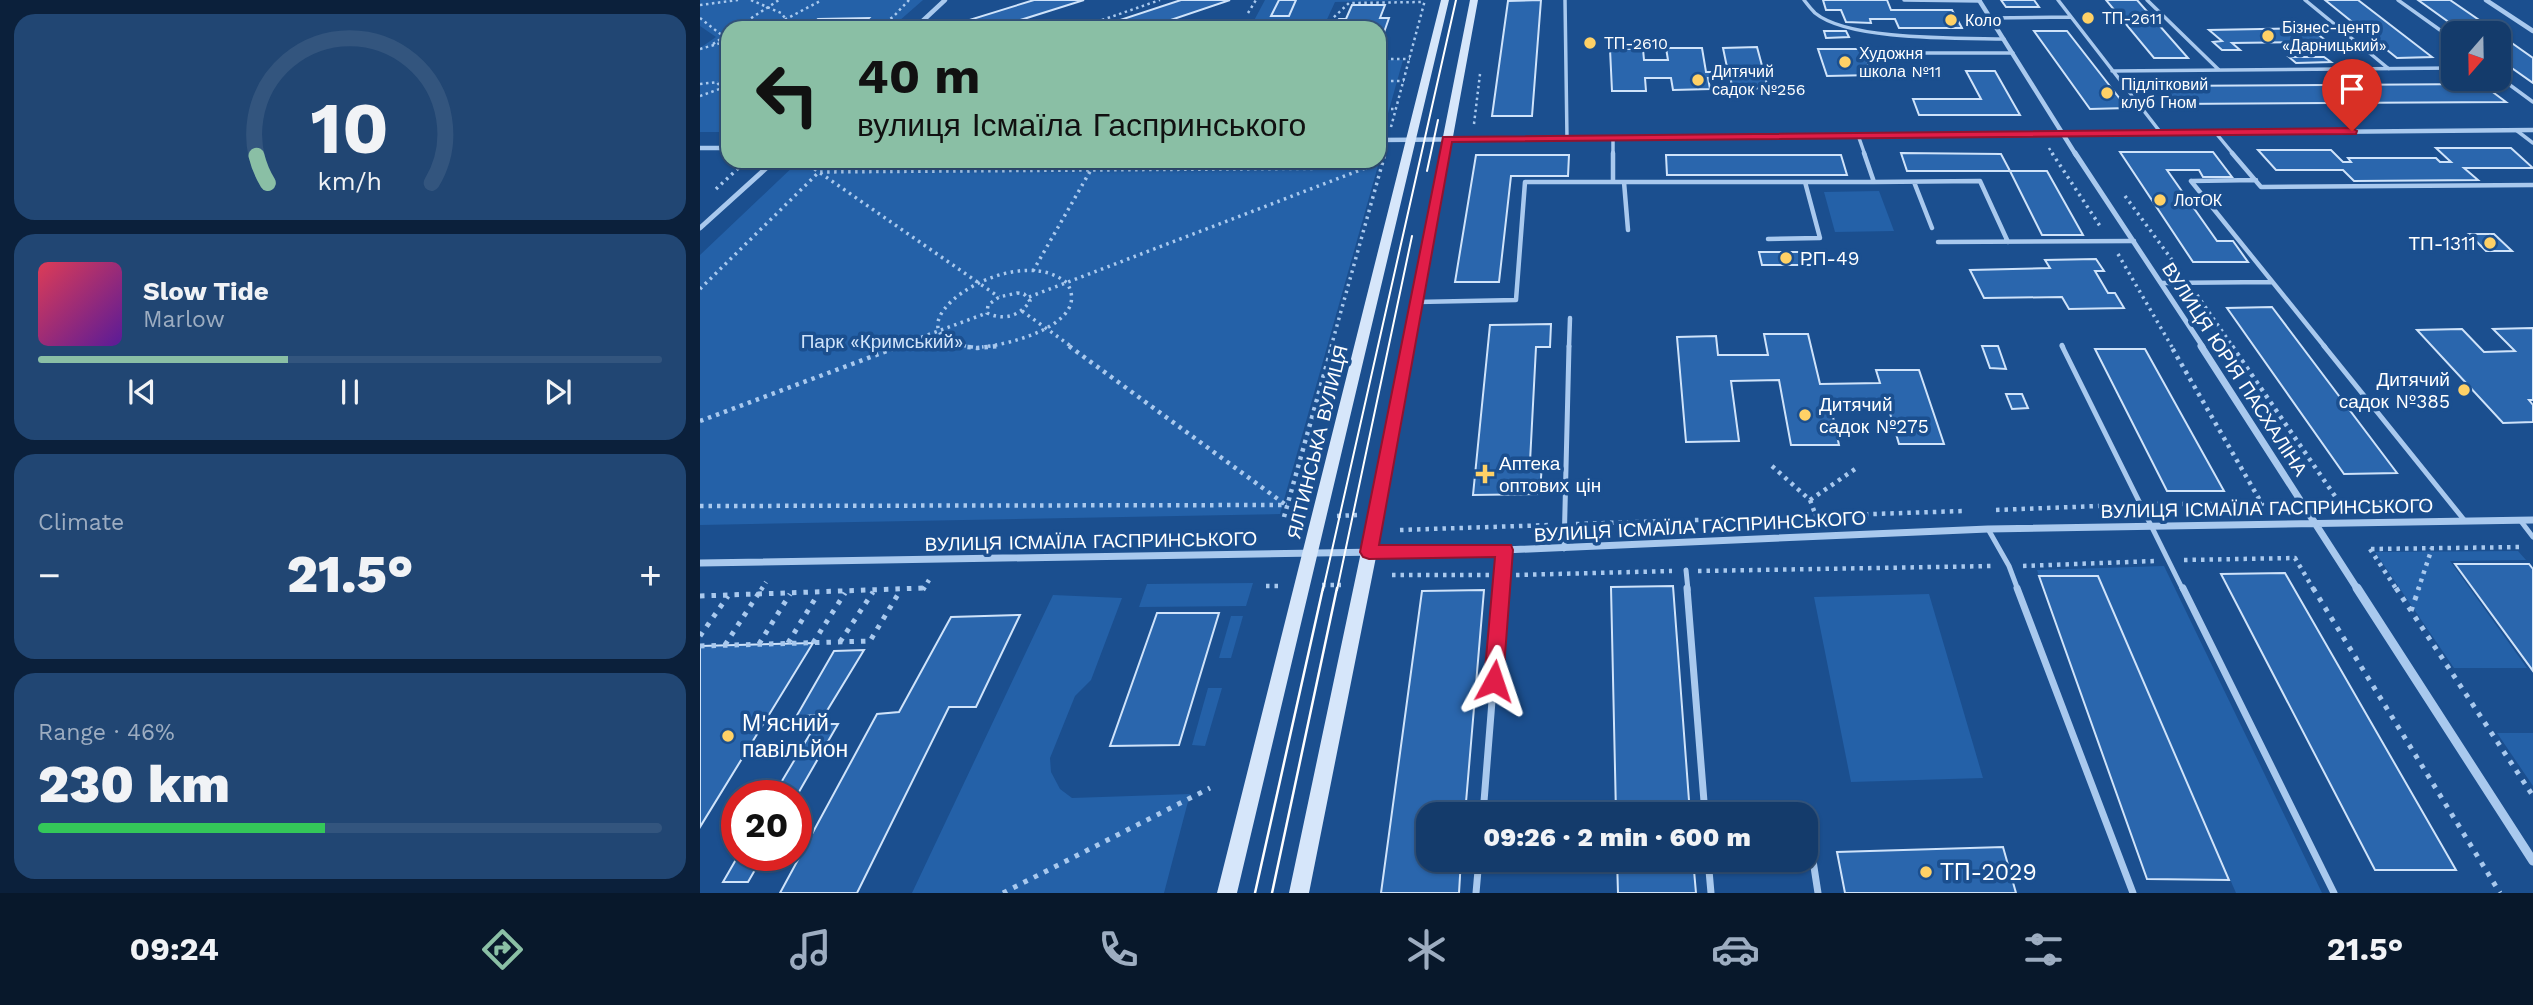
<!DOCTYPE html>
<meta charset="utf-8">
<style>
:root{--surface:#143b6b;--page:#214673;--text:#f1f3f6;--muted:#9dadc1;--line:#33557e;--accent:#8abfa5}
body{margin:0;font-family:"Work Sans",sans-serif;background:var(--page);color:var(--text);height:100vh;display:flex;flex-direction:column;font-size:26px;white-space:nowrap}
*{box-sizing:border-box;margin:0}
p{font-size:23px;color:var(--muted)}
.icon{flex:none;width:38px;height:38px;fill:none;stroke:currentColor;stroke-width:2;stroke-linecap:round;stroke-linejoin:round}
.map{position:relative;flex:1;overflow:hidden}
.details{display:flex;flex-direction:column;gap:14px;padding:14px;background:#0b203b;width:700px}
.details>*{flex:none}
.hud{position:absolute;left:21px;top:21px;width:665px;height:147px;border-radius:21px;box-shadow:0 2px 5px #0004,0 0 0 2px var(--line);background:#8abfa5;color:#111;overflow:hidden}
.needle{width:46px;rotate:200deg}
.controls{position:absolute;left:1741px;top:21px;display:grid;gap:14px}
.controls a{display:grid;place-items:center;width:70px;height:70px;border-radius:14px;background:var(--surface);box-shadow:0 2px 5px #0004,0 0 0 2px var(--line);font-size:35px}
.speed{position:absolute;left:21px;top:780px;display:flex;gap:14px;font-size:35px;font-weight:700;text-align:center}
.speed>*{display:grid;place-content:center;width:91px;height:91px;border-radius:50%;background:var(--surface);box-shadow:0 2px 5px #0004,0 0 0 2px var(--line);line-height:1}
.speed .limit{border:10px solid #d22;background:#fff;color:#111}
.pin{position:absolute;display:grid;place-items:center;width:60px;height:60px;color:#fff;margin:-72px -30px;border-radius:50% 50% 50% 0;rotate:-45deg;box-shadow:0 0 7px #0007}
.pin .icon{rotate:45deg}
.me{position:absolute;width:77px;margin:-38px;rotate:5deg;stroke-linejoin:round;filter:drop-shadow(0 0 5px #0008)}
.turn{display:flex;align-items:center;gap:24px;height:147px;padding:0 21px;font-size:32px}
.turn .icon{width:91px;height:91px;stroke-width:2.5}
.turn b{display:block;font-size:49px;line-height:60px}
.big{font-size:52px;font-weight:800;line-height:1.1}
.details .tile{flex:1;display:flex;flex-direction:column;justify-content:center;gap:10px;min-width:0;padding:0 24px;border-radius:21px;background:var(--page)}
.details .dial{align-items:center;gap:0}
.dial svg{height:182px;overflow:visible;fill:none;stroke:var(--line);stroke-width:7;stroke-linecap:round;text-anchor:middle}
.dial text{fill:var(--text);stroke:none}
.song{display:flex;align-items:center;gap:21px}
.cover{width:84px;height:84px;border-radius:10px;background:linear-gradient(135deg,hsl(350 70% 55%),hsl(270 70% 35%))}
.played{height:7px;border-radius:4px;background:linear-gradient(90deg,var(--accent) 40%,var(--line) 40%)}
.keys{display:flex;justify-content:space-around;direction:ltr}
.heat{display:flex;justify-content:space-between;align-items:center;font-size:38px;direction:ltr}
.charge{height:10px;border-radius:5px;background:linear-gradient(90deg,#34c759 46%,var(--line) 0)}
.trip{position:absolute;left:716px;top:802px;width:402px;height:70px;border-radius:21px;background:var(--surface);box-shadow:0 2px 5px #0004,0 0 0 2px var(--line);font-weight:800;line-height:70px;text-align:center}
.dock{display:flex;height:112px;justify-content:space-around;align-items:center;background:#08182b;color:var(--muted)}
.dock .icon{width:49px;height:49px}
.dock .active{color:var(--accent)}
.dock b{font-size:32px;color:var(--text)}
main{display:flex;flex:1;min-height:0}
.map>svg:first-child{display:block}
.green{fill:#2461a8}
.building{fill:#2a66ad;stroke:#cfe3fa;stroke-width:2}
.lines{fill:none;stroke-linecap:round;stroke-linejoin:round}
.path-far3{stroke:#a9c9ee;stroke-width:2.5;stroke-dasharray:2.5 3.5;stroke-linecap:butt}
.path-far2{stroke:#a9c9ee;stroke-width:3.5;stroke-dasharray:2.5 4.5;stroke-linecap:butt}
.path-far1{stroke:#a9c9ee;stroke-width:4.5;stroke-dasharray:3.5 5;stroke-linecap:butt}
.path{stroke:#a9c9ee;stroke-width:5;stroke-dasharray:4.5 7;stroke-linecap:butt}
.lane-far3{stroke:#a9c9ee;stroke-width:3.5}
.lane-far2{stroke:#a9c9ee;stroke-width:4.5}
.lane-far1{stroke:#a9c9ee;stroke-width:5}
.lane{stroke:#a9c9ee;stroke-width:7}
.street-far3{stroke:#a9c9ee;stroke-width:4.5}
.street-far2{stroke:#a9c9ee;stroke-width:5}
.street-far1{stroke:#a9c9ee;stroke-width:7}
.street{stroke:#a9c9ee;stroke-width:9}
.secondary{fill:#d6e6fa;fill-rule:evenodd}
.tram-far1{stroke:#fff;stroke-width:2}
.tram{stroke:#fff;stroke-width:2.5}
.route{fill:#e11d48;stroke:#92132f;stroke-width:2}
.poi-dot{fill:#ffd166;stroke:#1b4f8f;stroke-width:2.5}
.labels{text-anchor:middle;stroke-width:7;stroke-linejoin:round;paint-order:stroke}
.far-poi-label{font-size:16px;fill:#fff;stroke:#1b4f8f;text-anchor:start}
.poi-label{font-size:19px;fill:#fff;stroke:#1b4f8f;text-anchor:start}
.park-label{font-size:19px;fill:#cfe3fa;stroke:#1b4f8f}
.street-label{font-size:19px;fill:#fff;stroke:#1b4f8f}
.near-poi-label{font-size:23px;fill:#fff;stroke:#1b4f8f;text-anchor:start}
</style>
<main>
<section class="details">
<div class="tile dial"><svg viewBox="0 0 100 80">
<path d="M14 69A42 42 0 1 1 86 69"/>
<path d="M14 69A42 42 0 0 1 9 57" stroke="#8abfa5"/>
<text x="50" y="56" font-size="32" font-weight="700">10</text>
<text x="50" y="72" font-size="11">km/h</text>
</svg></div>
<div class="tile">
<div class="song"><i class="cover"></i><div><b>Slow Tide</b><p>Marlow</p></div></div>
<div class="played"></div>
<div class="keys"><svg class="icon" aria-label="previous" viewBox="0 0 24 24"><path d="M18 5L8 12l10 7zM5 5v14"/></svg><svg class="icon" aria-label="pause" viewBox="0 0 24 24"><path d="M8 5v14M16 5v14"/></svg><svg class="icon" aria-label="next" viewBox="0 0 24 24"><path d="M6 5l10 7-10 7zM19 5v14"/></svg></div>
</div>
<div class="tile"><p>Climate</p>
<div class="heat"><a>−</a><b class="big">21.5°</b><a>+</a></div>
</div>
<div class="tile"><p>Range · 46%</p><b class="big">230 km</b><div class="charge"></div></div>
</section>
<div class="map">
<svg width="1833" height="893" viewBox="0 0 1833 893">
<rect width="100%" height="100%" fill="#1b4f8f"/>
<path class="green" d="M 0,0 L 223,0 L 191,28 L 28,28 L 28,132 L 0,132 L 0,48 L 16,37 L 0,26 Z
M 565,0 L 715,0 L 635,2 L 623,28 L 550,28 Z
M 679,60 L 703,60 L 685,124 L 679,124 Z
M 679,155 L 681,155 L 580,514 L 0,525 L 0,255 L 99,161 L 679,161 Z
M 1179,191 L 1194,231 L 1135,232 L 1124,192 Z
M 1818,551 L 1826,560 L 1750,561 L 1827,668 L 1754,668 L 1675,552 Z
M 1464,566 L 1622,893 L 1536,893 L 1398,576 L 1339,576 L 1337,570 Z
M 553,583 L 546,606 L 439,607 L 447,584 Z
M 1229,594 L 1283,778 L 1151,782 L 1114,597 Z
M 353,595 L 422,598 L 391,680 L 375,696 L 350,758 L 351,772 L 360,789 L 372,798 L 490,794 L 464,893 L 212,893 Z
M 531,616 L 543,616 L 531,658 L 519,658 Z
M 508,688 L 522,688 L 505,746 L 492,745 Z
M 1797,733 L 1833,733 L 1833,786 Z"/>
<path class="building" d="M 334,0 L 384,0 L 295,28 L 277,28 L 266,21 Z
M 481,0 L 530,0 L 447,28 L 419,28 L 411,23 Z
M 579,0 L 596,0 L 589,16 L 571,16 Z
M 841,0 L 832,116 L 792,116 L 808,1 Z
M 1123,0 L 1187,0 L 1191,10 L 1252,10 L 1262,28 L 1199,28 L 1195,19 L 1170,19 L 1171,23 L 1146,22 L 1141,10 L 1126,10 Z
M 1301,0 L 1334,0 L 1339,7 L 1306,7 Z
M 1406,0 L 1437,0 L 1488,58 L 1454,58 Z
M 1625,0 L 1658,0 L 1732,57 L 1697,58 Z
M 1718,0 L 1750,0 L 1798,33 L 1764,33 Z
M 652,5 L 685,5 L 680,18 L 689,18 L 682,38 L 679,38 L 679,28 L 635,28 L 639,19 L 646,19 Z
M 169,18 L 160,27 L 108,28 L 118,19 Z
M 1610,28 L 1635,48 L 1619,48 L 1611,42 L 1532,43 L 1540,50 L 1522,50 L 1513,42 L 1522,41 L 1509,30 Z
M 1124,31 L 1146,31 L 1149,37 L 1126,38 Z
M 1334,31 L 1367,31 L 1427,108 L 1390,109 Z
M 1799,34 L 1833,58 L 1833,83 L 1799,59 Z
M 1057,47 L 1068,88 L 1033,89 L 1030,77 L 1008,78 L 1010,89 L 973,90 L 971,78 L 945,78 L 946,91 L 912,91 L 910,49 L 943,49 L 944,60 L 968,60 L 966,48 L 1002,48 L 1006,72 L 1028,72 L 1023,48 Z
M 1118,49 L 1162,49 L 1173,75 L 1127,76 Z
M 1589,57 L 1624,57 L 1631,62 L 1596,63 Z
M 1266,71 L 1295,71 L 1320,115 L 1219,115 L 1213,99 L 1281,99 Z
M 1782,84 L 1806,102 L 1471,104 L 1456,86 Z
M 1736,148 L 1811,148 L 1833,168 L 1764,168 L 1778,180 L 1654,181 L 1643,170 L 1576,170 L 1558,150 L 1631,150 L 1643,162 L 1651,162 L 1648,158 L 1736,158 L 1740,162 L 1751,162 Z
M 1420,152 L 1513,152 L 1532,177 L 1503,177 L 1499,170 L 1467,170 L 1517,241 L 1533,241 L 1548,262 L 1493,262 Z
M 1201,153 L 1301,154 L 1310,171 L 1207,171 Z
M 776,155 L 869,155 L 868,176 L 811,176 L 799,282 L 755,282 Z
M 966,155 L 1141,155 L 1147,175 L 967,175 Z
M 1310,171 L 1347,171 L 1383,235 L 1342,235 Z
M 1769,234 L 1794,234 L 1812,251 L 1786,251 Z
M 1059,252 L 1111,252 L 1113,265 L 1062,265 Z
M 1396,259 L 1404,271 L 1395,271 L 1408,293 L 1415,293 L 1424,308 L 1369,309 L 1362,297 L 1284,298 L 1270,270 L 1350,268 L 1345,260 Z
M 1572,307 L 1697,473 L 1644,474 L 1527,308 Z
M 851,324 L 850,347 L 836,347 L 830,462 L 842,462 L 840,494 L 773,495 L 790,325 Z
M 1833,328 L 1833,400 L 1829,400 L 1833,405 L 1833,422 L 1803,423 L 1717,330 L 1762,329 L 1784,352 L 1815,351 L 1793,329 Z
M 1064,334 L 1108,334 L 1120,384 L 1180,383 L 1176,370 L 1219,370 L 1244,444 L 1199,444 L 1187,403 L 1130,403 L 1139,445 L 1091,445 L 1079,380 L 1031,381 L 1039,441 L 986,442 L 977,337 L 1016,336 L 1018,355 L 1068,355 Z
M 1282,346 L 1298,346 L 1306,369 L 1290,368 Z
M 1395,349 L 1445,349 L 1524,491 L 1467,491 Z
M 1306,394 L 1322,394 L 1328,408 L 1312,409 Z
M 1755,564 L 1829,564 L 1833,569 L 1833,671 Z
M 1585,573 L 1756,870 L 1675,870 L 1521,574 Z
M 1339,576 L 1398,576 L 1529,880 L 1447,879 Z
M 973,586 L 990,814 L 916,814 L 911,587 Z
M 784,590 L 765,814 L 728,814 L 728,859 L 761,859 L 759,893 L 681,893 L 722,591 Z
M 457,613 L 519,613 L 479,745 L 410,746 Z
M 320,615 L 276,707 L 249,707 L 157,893 L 80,893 L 177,714 L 199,712 L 251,617 Z
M 113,643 L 0,827 L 0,646 Z
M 164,650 L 125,714 L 96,717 L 134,651 Z
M 116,724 L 138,724 L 96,797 L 73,796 Z
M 1303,847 L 1316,893 L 1145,893 L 1137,852 Z
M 38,856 L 63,856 L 48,882 L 23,882 Z
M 917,859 L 993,859 L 996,893 L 918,893 Z"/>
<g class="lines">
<path class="path-far3" d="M 51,0 L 81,13 L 93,28
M 0,5 L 38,0
M 548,13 L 556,0
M 0,18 L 28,40
M 402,20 L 460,0
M 36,28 L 79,0
M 69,28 L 122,0
M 175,28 L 193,17 L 209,0
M 194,28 L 203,21
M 629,28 L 633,18 L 649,3 L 724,2
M 13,44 L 28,34
M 0,49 L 28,41
M 679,59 L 710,59
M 28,75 L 17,85 L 28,91
M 679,81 L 704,81
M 0,84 L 18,82
M 0,96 L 28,86
M 679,109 L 696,109
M 774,124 L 780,74
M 691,127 L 725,0
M 1349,148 L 1353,155"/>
<path class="path-far2" d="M 1352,153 L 1402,229
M 103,161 L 299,297
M 16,189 L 46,161
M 1425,196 L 1478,268
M 1418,254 L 1472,347
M 333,271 L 396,161
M 0,289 L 119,172 L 667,168
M 317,293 L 324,294 L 330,301 C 320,316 304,321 287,313 L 288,305 L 299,297 Z
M 1497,295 L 1533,347
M 329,297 L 681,162
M 322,311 L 372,347
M 195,347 L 287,313
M 273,347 C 173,335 312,236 367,283 C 392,324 308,345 282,347
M 631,347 L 685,154"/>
<path class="path-far1" d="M 259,346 L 277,348 L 299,346
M 369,346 L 586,505
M 1532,346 L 1639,502 L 1733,503
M 0,421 L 200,346
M 1072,466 L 1110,500 L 1158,467
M 1110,500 L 1116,516
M 1457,504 L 1562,504 L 1471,346
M 0,506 L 587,505
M 1296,510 L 1424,505
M 637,516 L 657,515
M 601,517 L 584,517 L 632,346
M 876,524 L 1263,511
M 700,530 L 850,525
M 1670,549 L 1697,590
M 1671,549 L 1823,547
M 1484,560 L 1595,558 L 1614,590
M 1323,566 L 1455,561
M 998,571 L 1294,566
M 692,575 L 790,575
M 816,575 L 972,571
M 622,585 L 641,585
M 566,586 L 582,586
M 61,590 L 66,582
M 223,590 L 229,580
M 1718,590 L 1732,548"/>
<path class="path" d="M 1613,588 L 1800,893
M 1696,588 L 1833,796
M 0,596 L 224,588
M 1711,611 L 1719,588
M 0,636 L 28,596
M 140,642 L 173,592
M 88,643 L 118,594
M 113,643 L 145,593
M 59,644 L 90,594
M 25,645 L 62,588
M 0,646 L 170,641 L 200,591
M 303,893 L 510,788"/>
<path class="lane-far3" d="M 865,0 L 867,138
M 1104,0 C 1107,4 1111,9 1115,13 C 1149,41 1259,38 1304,39
M 1204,0 L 1280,1
M 1358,0 L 1461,133
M 1447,0 L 1519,70
M 1605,0 L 1689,69
M 1698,0 L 1754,40
M 1291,18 L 1371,17
M 540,28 L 543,23
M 1412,71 L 1754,68
M 1799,77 L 1833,102
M 1184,78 L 1170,53 L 1313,53
M 1816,130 L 1833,143
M 1515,132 L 1534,155
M 1158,135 L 1165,155
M 913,138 L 913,155"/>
<path class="lane-far2" d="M 913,153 L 913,182 L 1174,182
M 1164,153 L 1174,182 L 1280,181 L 1308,242
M 1532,153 L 1561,187 L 1833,185
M 1491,181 L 1625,347
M 1491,181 L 1556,180
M 924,182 L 928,230
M 1214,182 L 1232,228
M 1068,239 L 1120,238 L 1105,182
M 1238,242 L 1434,241
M 1461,283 L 1572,282
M 717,302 L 816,300 L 825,182 L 913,182
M 1362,345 L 1363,347
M 869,347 L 870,318"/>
<path class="lane-far1" d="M 1362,346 L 1483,590
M 1624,346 L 1765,521
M 1820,520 L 1833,537
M 1288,529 L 1309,566 L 1318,590
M 864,549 L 869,346
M 986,570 L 988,590
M 801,590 L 804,550"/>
<path class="lane" d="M 987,588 L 1005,814
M 1317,588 L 1433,893
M 1483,588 L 1634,893
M 783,814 L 801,588
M 1112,854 L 1118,893
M 1008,859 L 1011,893
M 776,893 L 779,859"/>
<path class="street-far3" d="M 1279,0 L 1376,155
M 1786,0 L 1833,31
M 215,28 L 245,0
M 679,140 L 1833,130
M 0,148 L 28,148"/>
<path class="street-far2" d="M 1375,153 L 1503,347
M 0,228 L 74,161"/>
<path class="street-far1" d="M 1501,346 L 1658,590
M 0,563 L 804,550 L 1288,529 L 1833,520"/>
<path class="street" d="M 1657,588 L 1833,861"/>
<path class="secondary" d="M 741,0 L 749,0 L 537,893 L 517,893 Z
M 770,0 L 778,0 L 677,552 L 609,893 L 589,893 L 661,552 Z"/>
<path class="tram-far1" d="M 727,171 L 738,120
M 623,590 L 756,0
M 637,590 L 712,236"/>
<path class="tram" d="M 555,893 L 623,588
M 572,893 L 637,588"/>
</g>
<path class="route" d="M 1652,128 L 1657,131 L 1656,134 L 752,142 L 679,545 L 811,545 L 813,550 L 803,681 L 801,687 L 794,690 L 787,687 L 784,681 L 795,557 L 669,559 L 663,557 L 660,552 L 743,137 Z"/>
<g class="poi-dot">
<circle cx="1388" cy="18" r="7"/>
<circle cx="1251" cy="20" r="7"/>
<circle cx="1568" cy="36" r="7"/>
<circle cx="890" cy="43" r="7"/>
<circle cx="1145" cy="62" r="7"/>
<circle cx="998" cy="80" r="7"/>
<circle cx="1407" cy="93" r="7"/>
<circle cx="1460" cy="200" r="7"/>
<circle cx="1790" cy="243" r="7"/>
<circle cx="1086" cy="258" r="7"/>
<circle cx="1764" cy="390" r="7"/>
<circle cx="1105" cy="415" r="7"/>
<path d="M781.5 463.5h7v7h7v7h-7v7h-7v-7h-7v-7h7z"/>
<circle cx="28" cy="736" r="7"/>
<circle cx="1226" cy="872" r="7"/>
</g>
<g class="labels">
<g class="far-poi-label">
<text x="1402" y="24">ТП-2611</text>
<text x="1265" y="26">Коло</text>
<text x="1582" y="33">Бізнес-центр<tspan x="1582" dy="18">«Дарницький»</tspan></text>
<text x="904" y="49">ТП-2610</text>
<text x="1159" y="59">Художня<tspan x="1159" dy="18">школа №11</tspan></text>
<text x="1012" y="77">Дитячий<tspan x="1012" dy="18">садок №256</tspan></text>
<text x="1421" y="90">Підлітковий<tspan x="1421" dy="18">клуб Гном</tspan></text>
<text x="1474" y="206">ЛотОК</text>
</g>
<g class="poi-label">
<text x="1776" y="250" text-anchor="end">ТП-1311</text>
<text x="1100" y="265">РП-49</text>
<text x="1750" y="386" text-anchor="end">Дитячий<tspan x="1750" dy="22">садок №385</tspan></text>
<text x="1119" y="411">Дитячий<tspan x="1119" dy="22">садок №275</tspan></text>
<text x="799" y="470">Аптека<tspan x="799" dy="22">оптових цін</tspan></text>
</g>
<g class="park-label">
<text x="182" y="348">Парк «Кримський»</text>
</g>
<g class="street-label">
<text transform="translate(1535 369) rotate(57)" y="7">ВУЛИЦЯ ЮРІЯ ПАСХАЛІНА</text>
<text transform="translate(617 442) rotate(-76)" y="7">ЯЛТИНСЬКА ВУЛИЦЯ</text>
<text transform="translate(1567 508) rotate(-1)" y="7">ВУЛИЦЯ ІСМАЇЛА ГАСПРИНСЬКОГО</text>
<text transform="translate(1000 526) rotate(-3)" y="7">ВУЛИЦЯ ІСМАЇЛА ГАСПРИНСЬКОГО</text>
<text transform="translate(391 541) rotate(-1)" y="7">ВУЛИЦЯ ІСМАЇЛА ГАСПРИНСЬКОГО</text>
</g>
<g class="near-poi-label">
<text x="42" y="731">М'ясний<tspan x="42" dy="26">павільйон</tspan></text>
<text x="1240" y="880">ТП-2029</text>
</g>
</g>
</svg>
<div class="controls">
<a><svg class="needle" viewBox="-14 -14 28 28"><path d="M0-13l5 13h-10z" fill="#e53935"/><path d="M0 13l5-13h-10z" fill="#9dadc1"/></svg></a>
</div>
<div class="speed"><div class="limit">20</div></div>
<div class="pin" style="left:1652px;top:131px;background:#d93025"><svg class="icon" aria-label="arrive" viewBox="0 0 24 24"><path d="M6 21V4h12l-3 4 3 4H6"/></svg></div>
<svg class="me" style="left:794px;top:681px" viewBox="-20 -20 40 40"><path d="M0-17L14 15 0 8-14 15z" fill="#e11d48" stroke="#fff" stroke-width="4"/></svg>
<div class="trip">09:26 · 2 min · 600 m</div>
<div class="hud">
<div class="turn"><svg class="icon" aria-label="left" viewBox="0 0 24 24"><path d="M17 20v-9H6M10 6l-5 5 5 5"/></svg><div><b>40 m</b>вулиця Ісмаїла Гаспринського</div></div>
</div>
</div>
</main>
<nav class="dock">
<b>09:24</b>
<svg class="icon active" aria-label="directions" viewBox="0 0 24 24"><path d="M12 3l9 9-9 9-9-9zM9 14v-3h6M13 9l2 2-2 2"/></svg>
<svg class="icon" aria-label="music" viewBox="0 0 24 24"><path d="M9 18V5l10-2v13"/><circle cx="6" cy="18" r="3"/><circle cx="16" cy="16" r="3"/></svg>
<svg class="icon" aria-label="phone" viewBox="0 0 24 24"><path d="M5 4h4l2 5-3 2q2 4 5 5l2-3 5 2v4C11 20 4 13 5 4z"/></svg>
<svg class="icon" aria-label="climate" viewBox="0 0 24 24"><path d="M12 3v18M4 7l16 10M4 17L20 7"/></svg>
<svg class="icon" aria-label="car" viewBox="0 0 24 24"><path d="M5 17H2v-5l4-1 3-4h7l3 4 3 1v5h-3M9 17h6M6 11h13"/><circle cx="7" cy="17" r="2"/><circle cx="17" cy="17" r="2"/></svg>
<svg class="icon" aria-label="filters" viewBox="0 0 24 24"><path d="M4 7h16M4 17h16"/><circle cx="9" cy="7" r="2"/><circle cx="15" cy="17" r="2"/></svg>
<b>21.5°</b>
</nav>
